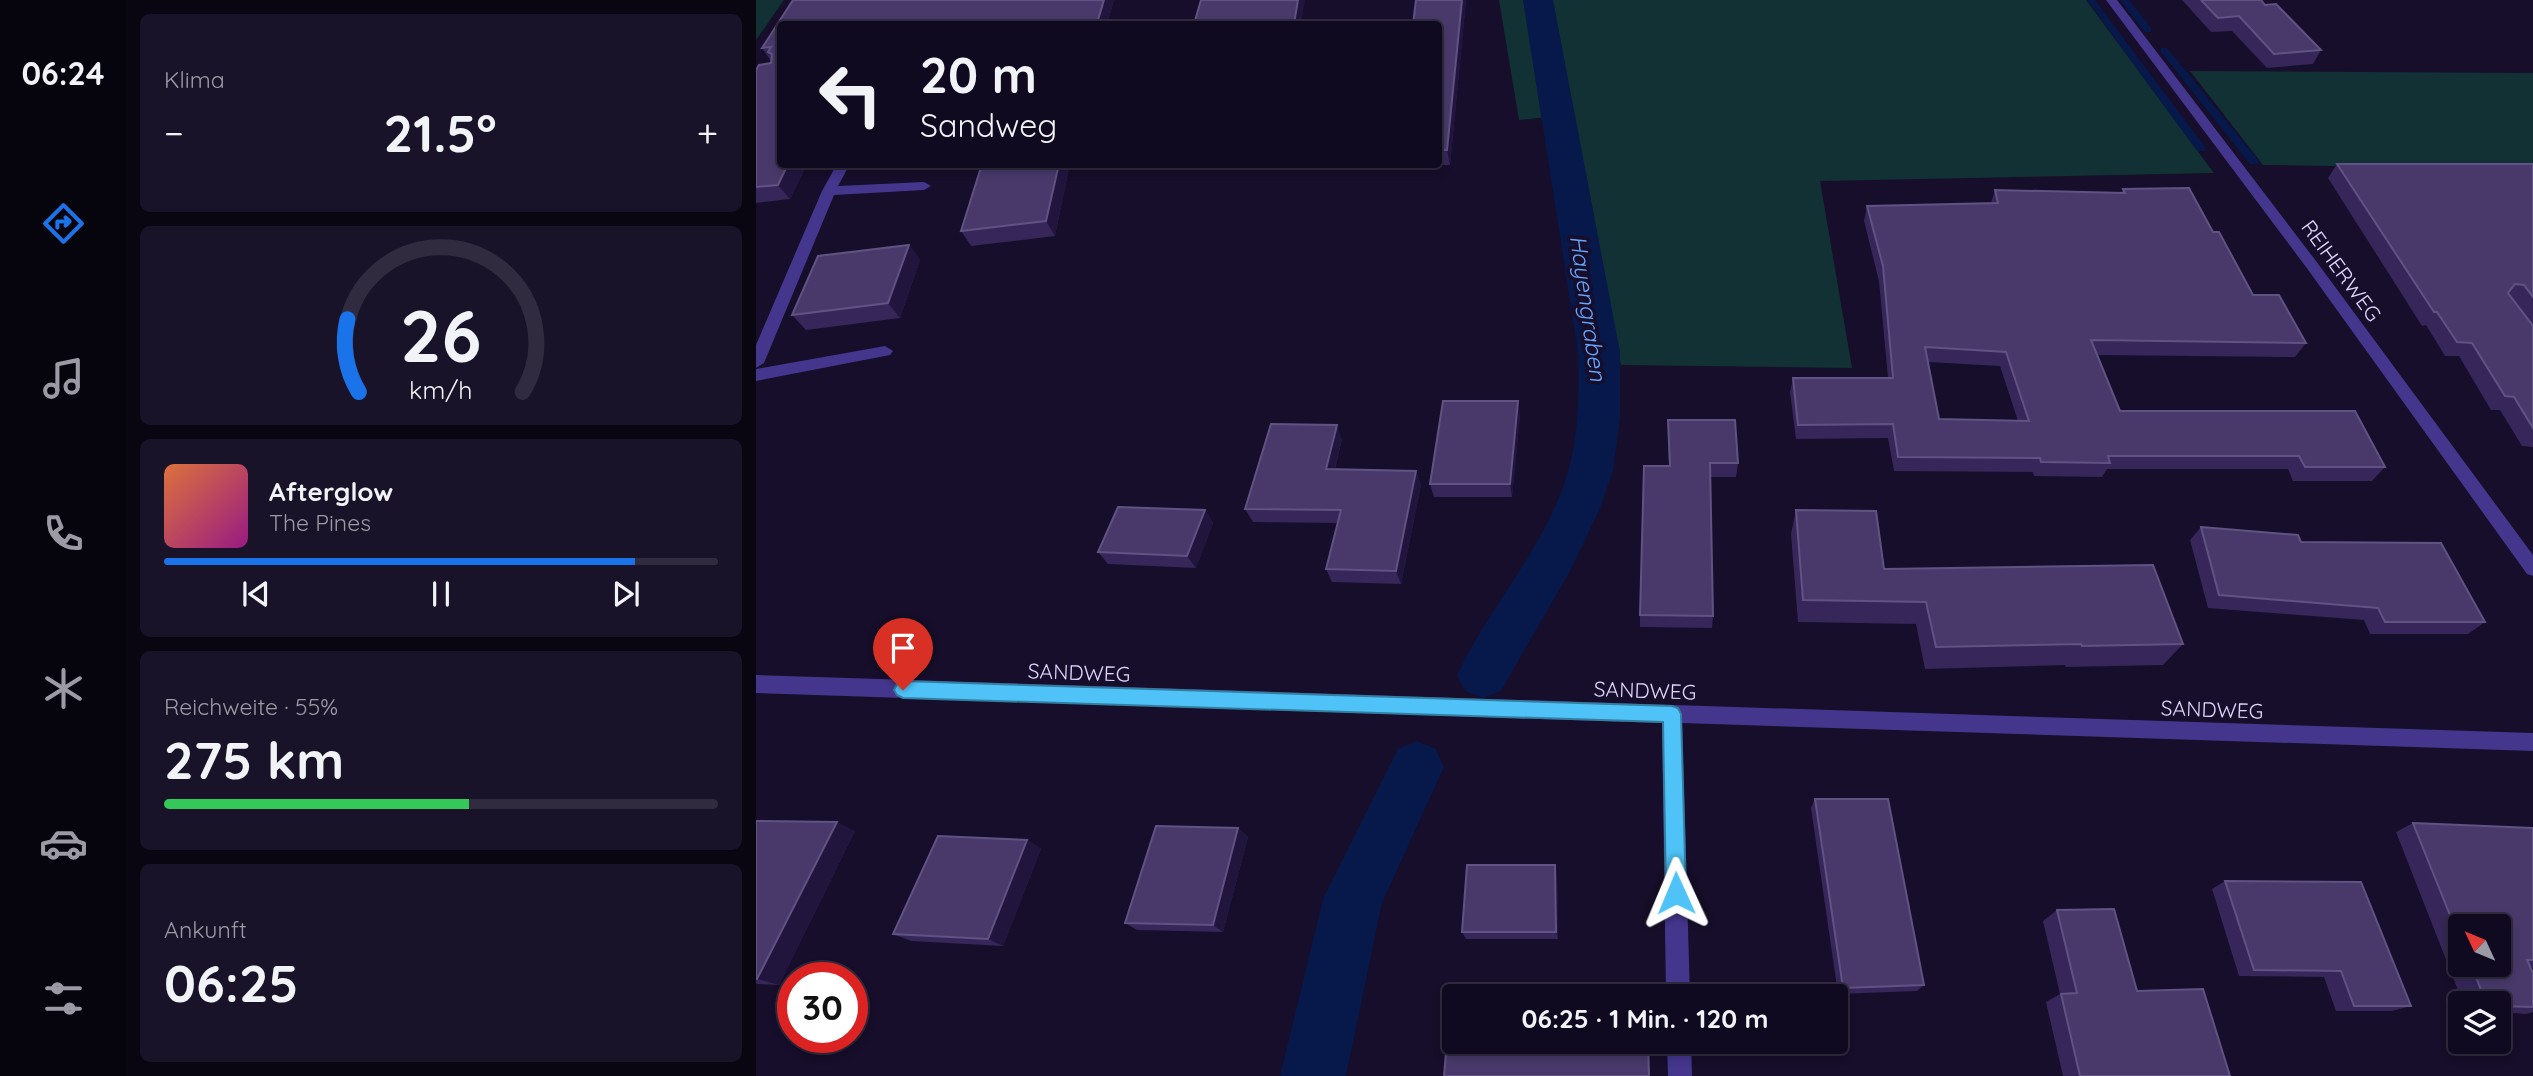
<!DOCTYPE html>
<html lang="de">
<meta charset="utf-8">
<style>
:root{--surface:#100a20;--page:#191329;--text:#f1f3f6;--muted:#9c9aa5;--line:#302b3e;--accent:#1a73e8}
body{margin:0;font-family:Quicksand,sans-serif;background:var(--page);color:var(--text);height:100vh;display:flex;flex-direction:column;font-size:26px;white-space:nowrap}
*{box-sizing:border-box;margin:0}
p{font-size:23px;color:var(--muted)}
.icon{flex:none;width:38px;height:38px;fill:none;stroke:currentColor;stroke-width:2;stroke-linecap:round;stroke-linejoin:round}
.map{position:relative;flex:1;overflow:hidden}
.side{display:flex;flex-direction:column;gap:14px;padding:14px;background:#090612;width:630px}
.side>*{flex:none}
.hud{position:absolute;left:21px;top:21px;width:665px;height:147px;border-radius:7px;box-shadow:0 4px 10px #0003,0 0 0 2px var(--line);background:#100a20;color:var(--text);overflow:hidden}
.needle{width:46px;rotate:314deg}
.tools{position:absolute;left:1692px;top:914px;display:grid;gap:14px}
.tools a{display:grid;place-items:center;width:63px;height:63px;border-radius:7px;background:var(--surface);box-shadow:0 4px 10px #0003,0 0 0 2px var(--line);font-size:35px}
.speed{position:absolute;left:21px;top:962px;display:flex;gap:14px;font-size:35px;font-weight:700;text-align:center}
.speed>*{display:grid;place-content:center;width:91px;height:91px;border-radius:50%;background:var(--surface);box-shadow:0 4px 10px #0003,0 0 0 2px var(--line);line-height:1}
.speed .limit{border:10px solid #d22;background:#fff;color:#111}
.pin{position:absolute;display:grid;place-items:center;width:60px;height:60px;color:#fff;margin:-72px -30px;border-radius:50% 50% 50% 0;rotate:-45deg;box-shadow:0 0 7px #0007}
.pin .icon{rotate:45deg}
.me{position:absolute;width:77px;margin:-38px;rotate:359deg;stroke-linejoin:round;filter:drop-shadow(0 0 5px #0008)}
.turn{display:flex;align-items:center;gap:24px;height:147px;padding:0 28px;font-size:32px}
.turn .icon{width:91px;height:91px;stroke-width:2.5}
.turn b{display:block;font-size:49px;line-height:60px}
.big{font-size:52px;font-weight:700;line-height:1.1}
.side .widget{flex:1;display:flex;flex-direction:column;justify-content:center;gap:10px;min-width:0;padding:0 24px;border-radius:10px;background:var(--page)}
.side .dial{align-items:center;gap:0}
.dial svg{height:182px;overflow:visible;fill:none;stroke:var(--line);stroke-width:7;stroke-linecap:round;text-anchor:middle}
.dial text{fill:var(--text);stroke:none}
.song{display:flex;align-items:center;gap:21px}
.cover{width:84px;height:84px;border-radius:10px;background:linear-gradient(135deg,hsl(20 70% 55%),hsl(310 70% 35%))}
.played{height:7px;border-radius:4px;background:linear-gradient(90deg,var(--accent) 85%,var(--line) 85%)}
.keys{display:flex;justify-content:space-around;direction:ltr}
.heat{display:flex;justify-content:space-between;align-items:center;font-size:38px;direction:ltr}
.charge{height:10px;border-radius:5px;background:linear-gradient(90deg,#34c759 55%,var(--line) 0)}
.trip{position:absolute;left:686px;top:984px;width:406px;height:70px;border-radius:7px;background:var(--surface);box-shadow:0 4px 10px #0003,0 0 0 2px var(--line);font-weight:700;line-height:70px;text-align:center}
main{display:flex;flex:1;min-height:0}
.dock{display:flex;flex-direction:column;width:126px;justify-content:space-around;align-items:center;background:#06040d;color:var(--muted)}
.dock .icon{width:49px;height:49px}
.dock .selected{color:var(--accent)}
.dock b{font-size:32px;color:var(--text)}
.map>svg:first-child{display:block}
.green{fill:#113134}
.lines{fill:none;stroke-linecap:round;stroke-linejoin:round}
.stream{fill:#07184a;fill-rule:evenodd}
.canal{fill:#07184a;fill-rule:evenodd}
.minor{fill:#44368c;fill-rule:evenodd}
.wall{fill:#362659;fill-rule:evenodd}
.shaded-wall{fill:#21153e}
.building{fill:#48396a;stroke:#605282;stroke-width:2;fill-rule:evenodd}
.route{fill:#4fc3f7;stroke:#337fa1;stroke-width:2}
.labels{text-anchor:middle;stroke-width:7;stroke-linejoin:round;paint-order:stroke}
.street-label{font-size:21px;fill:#e0d7ff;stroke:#160e2a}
.water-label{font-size:23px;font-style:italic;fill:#65a6ff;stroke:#160e2a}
</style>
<main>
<nav class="dock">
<b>06:24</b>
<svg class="icon selected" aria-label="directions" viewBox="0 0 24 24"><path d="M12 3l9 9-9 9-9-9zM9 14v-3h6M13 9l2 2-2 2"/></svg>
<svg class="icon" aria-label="music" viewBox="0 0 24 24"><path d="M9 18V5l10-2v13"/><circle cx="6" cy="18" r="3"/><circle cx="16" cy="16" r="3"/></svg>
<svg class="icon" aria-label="phone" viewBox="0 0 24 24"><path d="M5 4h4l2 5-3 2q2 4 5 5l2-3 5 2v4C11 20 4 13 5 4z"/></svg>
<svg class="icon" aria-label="climate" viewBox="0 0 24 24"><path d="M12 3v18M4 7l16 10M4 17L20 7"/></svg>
<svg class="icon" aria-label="car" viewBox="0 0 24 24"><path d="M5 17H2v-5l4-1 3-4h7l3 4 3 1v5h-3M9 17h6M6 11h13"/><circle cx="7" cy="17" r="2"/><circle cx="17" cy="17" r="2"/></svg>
<svg class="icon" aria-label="filters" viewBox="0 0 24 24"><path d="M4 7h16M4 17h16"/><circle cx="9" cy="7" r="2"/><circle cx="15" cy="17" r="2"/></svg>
</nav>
<section class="side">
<div class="widget"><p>Klima</p>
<div class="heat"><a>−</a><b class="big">21.5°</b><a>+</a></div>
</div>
<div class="widget dial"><svg viewBox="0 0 100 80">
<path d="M14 69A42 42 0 1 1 86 69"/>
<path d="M14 69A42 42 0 0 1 9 37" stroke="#1a73e8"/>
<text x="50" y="56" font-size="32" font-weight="700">26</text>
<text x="50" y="72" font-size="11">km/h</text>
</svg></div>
<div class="widget">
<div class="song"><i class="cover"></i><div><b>Afterglow</b><p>The Pines</p></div></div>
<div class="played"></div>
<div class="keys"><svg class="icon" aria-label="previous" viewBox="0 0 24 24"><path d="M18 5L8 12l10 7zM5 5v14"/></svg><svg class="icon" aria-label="pause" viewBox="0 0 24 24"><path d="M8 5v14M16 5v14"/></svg><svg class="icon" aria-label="next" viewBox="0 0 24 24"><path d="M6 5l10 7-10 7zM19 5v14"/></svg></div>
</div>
<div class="widget"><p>Reichweite · 55%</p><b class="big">275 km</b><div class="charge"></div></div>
<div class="widget"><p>Ankunft</p><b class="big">06:25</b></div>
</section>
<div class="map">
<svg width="1777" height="1076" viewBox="0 0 1777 1076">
<rect width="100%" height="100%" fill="#160e2a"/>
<path class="green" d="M 0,0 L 28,0 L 0,40 Z
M 743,0 L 773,0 L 791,117 L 763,120 Z
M 792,0 L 1330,0 L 1458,173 L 1064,181 L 1096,368 L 865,365 L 845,273 L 823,195 Z
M 1434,71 L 1777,73 L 1777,169 L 1507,165 Z"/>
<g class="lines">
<path class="stream" d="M 1331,0 L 1339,0 L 1449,147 L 1449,151 L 1441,151 Z
M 1364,0 L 1373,0 L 1395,28 L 1395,32 L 1389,32 Z
M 1405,48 L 1411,48 L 1502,160 L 1502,164 L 1494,164 L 1405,52 Z"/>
<path class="canal" d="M 767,0 L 797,0 L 864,352 L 864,420 L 857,471 L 843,511 L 813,573 L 745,691 L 727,698 L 709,691 L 701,675 C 732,609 784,553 808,484 C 823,442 823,396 822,352 Z
M 661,741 L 680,749 L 688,767 L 626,903 L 590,1076 L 524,1076 L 567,899 L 642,749 Z"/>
<path class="minor" d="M 1350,0 L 1361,0 L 1560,261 L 1777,555 L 1777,576 L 1771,574 L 1550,267 Z
M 81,164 L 94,164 L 82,186 L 168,182 L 175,186 L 168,190 L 78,195 L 8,363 L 0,368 L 0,345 L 66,191 Z
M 129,346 L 137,351 L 134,355 L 0,381 L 0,369 Z
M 0,675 L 1777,733 L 1777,751 L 926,723 L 934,996 L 910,996 L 906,723 L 0,693 Z
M 911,1041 L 935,1041 L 936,1076 L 912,1076 Z"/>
</g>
<path class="wall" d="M 37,0 L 358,0 L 351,24 L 24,24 L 24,164 L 51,164 L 34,199 L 0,203 L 0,70 L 15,63 L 15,61 L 6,48 Z
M 660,0 L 710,0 L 694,165 L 634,167 L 634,164 L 682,164 L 682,24 Z
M 1426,0 L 1505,0 L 1509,5 L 1565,50 L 1557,64 L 1511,68 L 1476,31 L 1455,32 Z
M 225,164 L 338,164 L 319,165 L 319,168 L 313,168 L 299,236 L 215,246 L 205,231 L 225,166 Z
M 1581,164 L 1777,164 L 1777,447 L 1766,446 L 1744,410 L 1735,410 L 1703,356 L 1689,356 L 1670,325 L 1666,326 L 1572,178 Z
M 1367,189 L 1457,232 L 1497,295 L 1550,343 L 1539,357 L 1341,355 L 1364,411 L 1629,467 L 1616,481 L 1537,481 L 1532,469 L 1351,469 L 1346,477 L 1278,476 L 1277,472 L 1138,471 L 1132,438 L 1040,439 L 1034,392 L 1037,378 L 1132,378 L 1123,281 L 1108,221 L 1111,206 L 1235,203 L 1239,190 L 1365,193 ZM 1172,362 L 1244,366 L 1262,421 L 1183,419 Z
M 153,245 L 164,260 L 144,318 L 50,330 L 36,315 Z
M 764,415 L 756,497 L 678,497 L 674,484 Z
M 912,420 L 982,463 L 980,477 L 954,477 L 957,616 L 956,628 L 884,627 L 884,615 L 913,466 Z
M 586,439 L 579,469 L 660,471 L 665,485 L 645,584 L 576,582 L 570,569 L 582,523 L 497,522 L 489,509 Z
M 449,510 L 457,523 L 440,568 L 352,564 L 342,552 Z
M 1040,510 L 1128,569 L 1427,644 L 1407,665 L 1310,667 L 1309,665 L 1169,669 L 1160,624 L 1042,622 L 1035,534 Z
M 1445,527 L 1545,542 L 1729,622 L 1712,634 L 1614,634 L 1608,620 L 1452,608 L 1434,540 Z
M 1059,799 L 1168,985 L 1161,991 L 1082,994 L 1055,808 Z
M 0,821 L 99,831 L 23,985 L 0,984 Z
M 1657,823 L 1777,828 L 1777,968 L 1775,967 L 1777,973 L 1777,1012 L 1770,1014 L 1743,1012 L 1743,1003 L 1707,1003 L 1640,832 ZM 1704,926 L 1743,964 L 1704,964 Z
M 482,828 L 492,837 L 467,932 L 381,930 L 369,923 Z
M 271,840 L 285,849 L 247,946 L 155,941 L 137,934 Z
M 801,873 L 802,939 L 710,939 L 706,932 Z
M 1469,881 L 1655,1006 L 1636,1011 L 1580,1011 L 1568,977 L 1483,976 L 1456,889 Z
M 1301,910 L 1381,991 L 1474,1076 L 1307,1076 L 1290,1002 L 1304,994 L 1287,921 Z"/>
<path class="shaded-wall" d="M 348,0 L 358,0 L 351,24 L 344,24 L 342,20 Z
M 542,0 L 549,0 L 545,24 L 538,24 Z
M 706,0 L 710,0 L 694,165 L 691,150 Z
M 32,164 L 51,164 L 34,199 L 22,185 Z
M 303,164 L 311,164 L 313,168 L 299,236 L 290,221 Z
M 153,245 L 164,260 L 144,318 L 132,303 Z
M 762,401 L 764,415 L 756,497 L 754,484 Z
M 581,425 L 586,439 L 575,483 L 570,469 Z
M 660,471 L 665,485 L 645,584 L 640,571 Z
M 449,510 L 457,523 L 440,568 L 431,556 Z
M 81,822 L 99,831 L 23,985 L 1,979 Z
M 482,828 L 492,837 L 467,932 L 457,925 Z
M 271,840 L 285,849 L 247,946 L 232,939 Z
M 799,865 L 801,873 L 802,939 L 800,932 Z"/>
<path class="building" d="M 37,0 L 348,0 L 342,20 L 291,24 L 24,24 L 24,164 L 32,164 L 22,185 L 0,187 L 0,70 L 3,65 L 15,63 L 16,54 L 12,52 L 15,47 L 6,48 Z
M 445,0 L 542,0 L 538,24 L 438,24 Z
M 660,0 L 706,0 L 691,150 L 682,150 L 682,24 L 657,24 Z
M 1445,0 L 1505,0 L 1509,5 L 1520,4 L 1565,50 L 1518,54 L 1483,16 L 1462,18 Z
M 226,164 L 303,164 L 290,221 L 205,231 Z
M 1581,164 L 1777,164 L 1777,297 L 1768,285 L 1759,284 L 1752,293 L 1777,326 L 1777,428 L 1758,397 L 1749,396 L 1716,343 L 1701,342 L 1681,312 L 1678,312 Z
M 1433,188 L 1457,232 L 1463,232 L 1497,295 L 1523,295 L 1550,343 L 1335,340 L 1364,411 L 1599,411 L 1629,467 L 1549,467 L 1543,456 L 1352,456 L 1354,463 L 1285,462 L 1284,458 L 1142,457 L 1137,424 L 1042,425 L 1037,378 L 1137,378 L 1127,266 L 1111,206 L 1242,203 L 1239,190 L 1369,193 L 1367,189 ZM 1169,347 L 1250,352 L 1273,421 L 1183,419 Z
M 153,245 L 132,303 L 36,315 L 62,256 Z
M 687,401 L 762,401 L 754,484 L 674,484 Z
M 912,420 L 979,420 L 982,463 L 954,463 L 957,616 L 884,615 L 888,466 L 914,466 Z
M 515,424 L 581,425 L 570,469 L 660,471 L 640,571 L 570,569 L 585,510 L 489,509 Z
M 362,507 L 449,510 L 431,556 L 342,552 Z
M 1040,510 L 1120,511 L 1128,569 L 1397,565 L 1427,644 L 1326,646 L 1325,644 L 1180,647 L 1170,602 L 1047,600 Z
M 1445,527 L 1542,535 L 1545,542 L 1685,543 L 1729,622 L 1629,622 L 1622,608 L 1463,595 Z
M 1059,799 L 1132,799 L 1168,985 L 1087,988 Z
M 0,821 L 81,822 L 1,979 L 0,979 Z
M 1657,823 L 1777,828 L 1777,960 L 1771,960 L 1777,973 L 1777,1007 L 1743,1006 L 1743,1003 L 1730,1003 L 1715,964 L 1743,964 L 1743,926 L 1704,926 L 1704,940 Z
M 400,826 L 482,828 L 457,925 L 369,923 Z
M 182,836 L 271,840 L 232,939 L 137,934 Z
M 711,865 L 799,865 L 800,932 L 706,932 Z
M 1469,881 L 1605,882 L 1655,1006 L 1598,1006 L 1585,971 L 1498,970 Z
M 1358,909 L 1381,991 L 1447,989 L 1474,1076 L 1324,1076 L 1305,994 L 1321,993 L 1301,910 Z
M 814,988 L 891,990 L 891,996 L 814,996 Z
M 694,1007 L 698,1007 L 698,1041 L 892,1041 L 893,1076 L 688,1076 Z"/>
<path class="route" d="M 147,681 L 916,706 L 922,708 L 925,714 L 930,893 L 927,900 L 920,903 L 913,900 L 910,893 L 907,722 L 147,698 L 141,695 L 138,690 L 141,684 Z"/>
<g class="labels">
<g class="street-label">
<text transform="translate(1585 271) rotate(54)" y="7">REIHERWEG</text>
<text transform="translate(323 673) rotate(2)" y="7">SANDWEG</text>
<text transform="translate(889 691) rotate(2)" y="7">SANDWEG</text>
<text transform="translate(1456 710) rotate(2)" y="7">SANDWEG</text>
</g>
<g class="water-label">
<text transform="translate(832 308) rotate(82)" y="8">Hayengraben</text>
</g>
</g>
</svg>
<div class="tools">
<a><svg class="needle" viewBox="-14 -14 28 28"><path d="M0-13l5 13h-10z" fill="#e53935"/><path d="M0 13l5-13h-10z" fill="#9c9aa5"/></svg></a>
<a><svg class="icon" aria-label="layers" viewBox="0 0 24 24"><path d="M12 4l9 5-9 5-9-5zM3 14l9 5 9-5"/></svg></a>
</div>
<div class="speed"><div class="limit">30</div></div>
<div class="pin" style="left:147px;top:690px;background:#d93025"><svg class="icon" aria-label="arrive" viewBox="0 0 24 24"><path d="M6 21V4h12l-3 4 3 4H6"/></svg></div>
<svg class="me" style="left:920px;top:893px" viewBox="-20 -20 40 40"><path d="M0-17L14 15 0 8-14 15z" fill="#4fc3f7" stroke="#fff" stroke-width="4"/></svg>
<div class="trip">06:25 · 1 Min. · 120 m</div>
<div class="hud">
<div class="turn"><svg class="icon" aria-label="left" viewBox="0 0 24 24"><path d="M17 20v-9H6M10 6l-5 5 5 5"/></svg><div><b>20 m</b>Sandweg</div></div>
</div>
</div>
</main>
